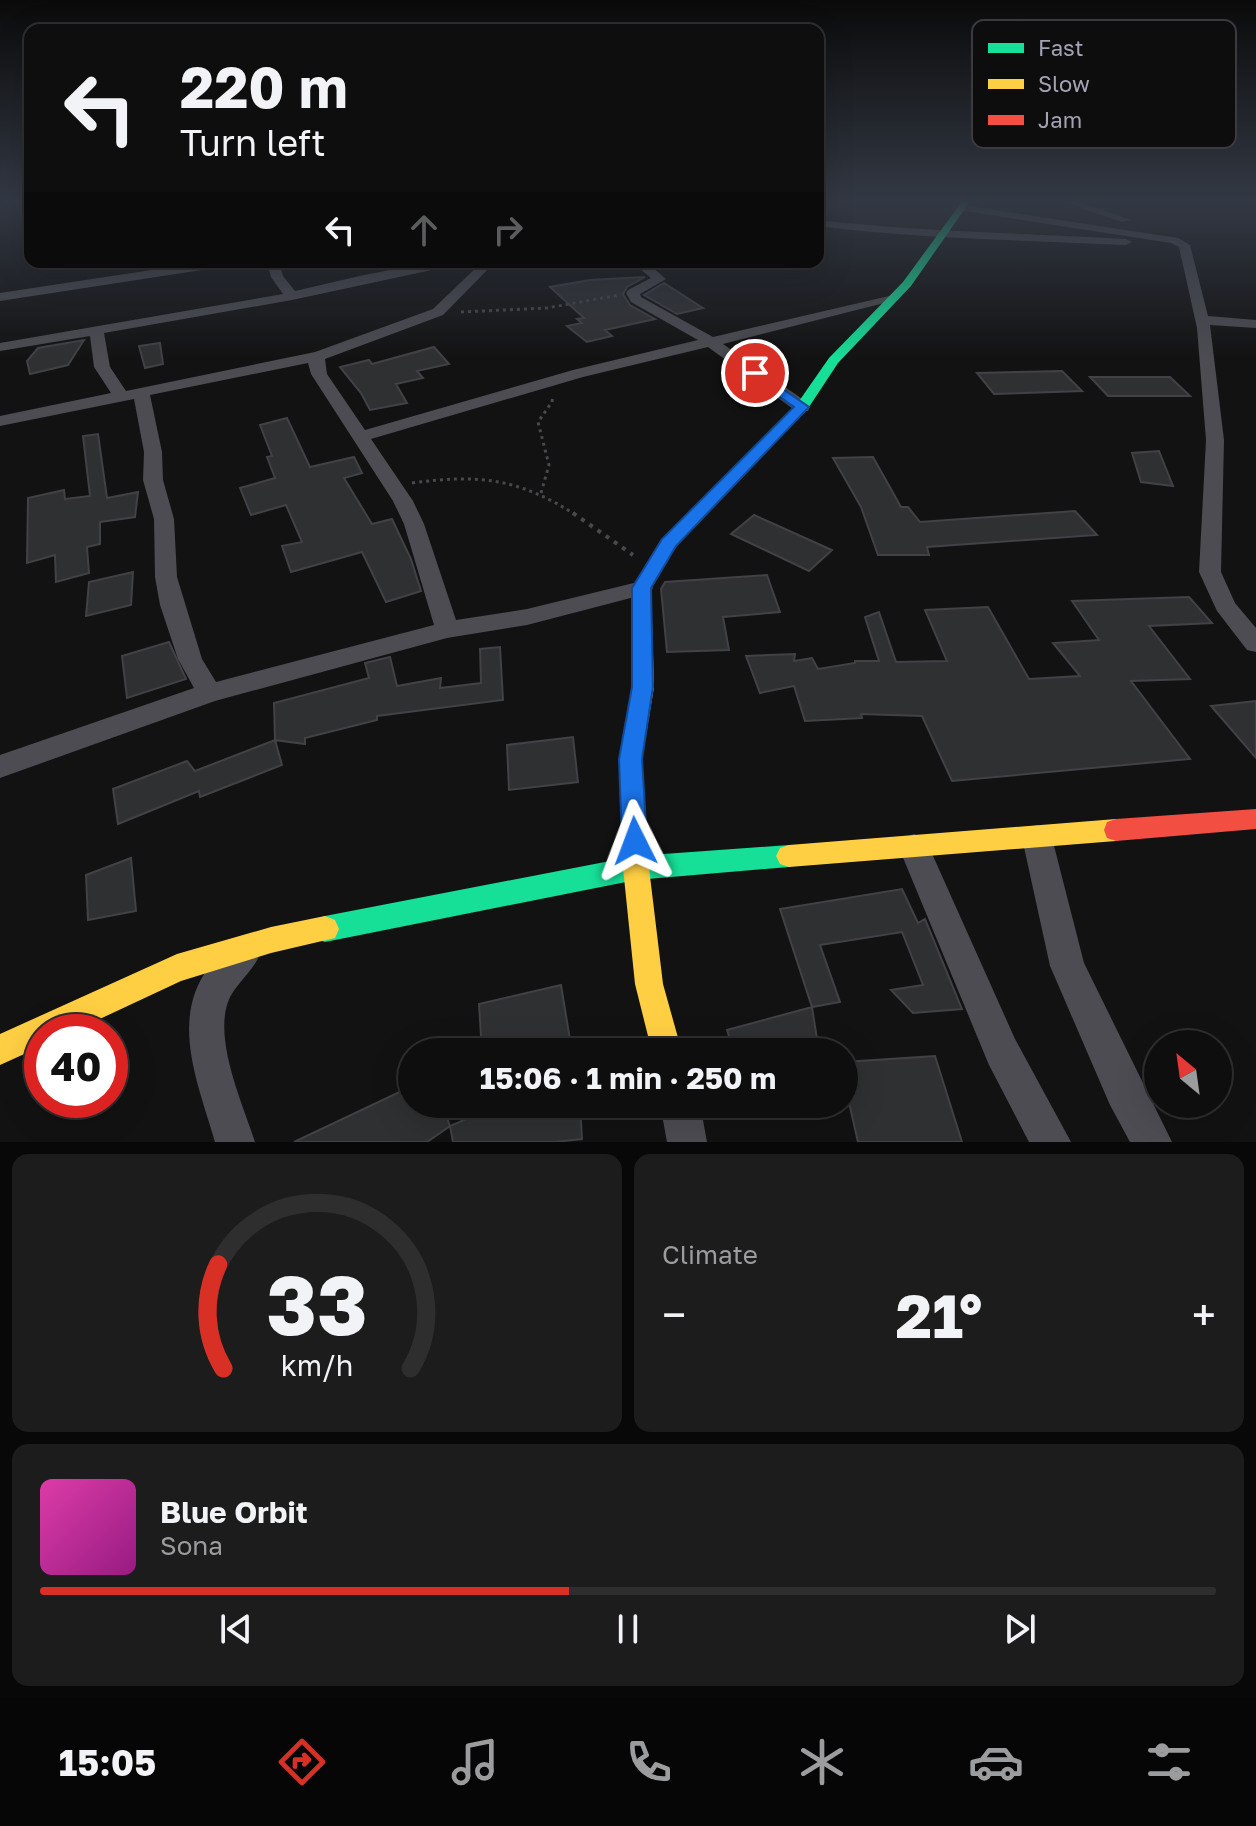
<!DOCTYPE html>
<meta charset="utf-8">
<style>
:root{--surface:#0e0e0e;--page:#1c1c1c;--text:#f1f3f6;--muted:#9b9c9e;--line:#2e2e2e;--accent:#d93025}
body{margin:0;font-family:"Golos Text",sans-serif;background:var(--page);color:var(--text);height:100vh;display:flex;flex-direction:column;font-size:30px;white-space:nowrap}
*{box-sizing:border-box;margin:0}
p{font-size:26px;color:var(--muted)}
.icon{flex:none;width:44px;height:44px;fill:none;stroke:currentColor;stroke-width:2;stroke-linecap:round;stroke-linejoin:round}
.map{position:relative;height:1142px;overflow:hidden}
.side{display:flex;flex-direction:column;gap:12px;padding:12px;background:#080808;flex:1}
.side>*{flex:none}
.guide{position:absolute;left:24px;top:24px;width:800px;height:244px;border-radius:16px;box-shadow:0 8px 32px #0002,0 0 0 2px var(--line);background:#0e0e0e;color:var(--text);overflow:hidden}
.needle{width:52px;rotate:331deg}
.controls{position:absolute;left:1144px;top:1030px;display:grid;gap:16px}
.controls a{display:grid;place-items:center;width:88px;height:88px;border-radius:50%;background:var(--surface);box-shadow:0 8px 32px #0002,0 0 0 2px var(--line);font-size:40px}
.speed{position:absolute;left:24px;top:1014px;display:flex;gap:16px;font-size:40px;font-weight:700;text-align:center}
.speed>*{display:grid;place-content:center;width:104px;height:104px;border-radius:50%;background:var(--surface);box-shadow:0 8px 32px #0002,0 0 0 2px var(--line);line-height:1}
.speed .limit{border:12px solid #d22;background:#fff;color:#111}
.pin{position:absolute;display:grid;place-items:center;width:68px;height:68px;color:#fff;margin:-34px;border:4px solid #fff;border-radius:50%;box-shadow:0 2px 8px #0007}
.me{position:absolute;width:88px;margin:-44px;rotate:357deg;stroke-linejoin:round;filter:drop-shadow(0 0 6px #0008)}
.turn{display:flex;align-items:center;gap:28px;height:168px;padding:0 24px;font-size:36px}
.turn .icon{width:104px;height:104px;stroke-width:2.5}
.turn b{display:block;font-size:56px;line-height:68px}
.lanes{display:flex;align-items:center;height:76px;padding:0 24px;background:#0003;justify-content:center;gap:40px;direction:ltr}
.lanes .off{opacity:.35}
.big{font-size:60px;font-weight:700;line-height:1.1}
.side .card{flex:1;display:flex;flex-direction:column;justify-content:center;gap:12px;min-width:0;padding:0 28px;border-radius:16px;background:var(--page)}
.side .dial{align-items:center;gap:0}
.dial svg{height:208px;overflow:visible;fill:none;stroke:var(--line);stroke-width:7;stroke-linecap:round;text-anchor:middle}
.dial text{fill:var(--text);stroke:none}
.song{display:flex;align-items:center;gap:24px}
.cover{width:96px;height:96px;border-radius:12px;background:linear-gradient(135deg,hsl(320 70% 55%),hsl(310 70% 35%))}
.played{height:8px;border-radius:4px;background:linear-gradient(90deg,var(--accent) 45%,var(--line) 45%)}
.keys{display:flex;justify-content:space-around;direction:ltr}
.heat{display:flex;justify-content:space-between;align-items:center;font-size:44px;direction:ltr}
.side .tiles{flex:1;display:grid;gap:12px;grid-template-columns:1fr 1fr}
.card:last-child{grid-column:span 2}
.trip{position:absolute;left:398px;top:1038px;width:460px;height:80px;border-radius:40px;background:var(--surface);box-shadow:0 8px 32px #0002,0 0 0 2px var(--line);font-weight:700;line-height:80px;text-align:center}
.menu{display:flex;height:128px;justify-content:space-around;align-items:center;background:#060606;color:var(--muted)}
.menu .icon{width:56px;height:56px}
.menu .selected{color:var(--accent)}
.menu b{font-size:36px;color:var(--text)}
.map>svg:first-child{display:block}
.building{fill:#2f3032;stroke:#414146;stroke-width:2}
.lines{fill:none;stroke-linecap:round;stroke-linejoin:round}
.path-far2{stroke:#48484d;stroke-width:2;stroke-dasharray:2 3;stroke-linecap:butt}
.path-far1{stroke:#48484d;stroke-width:3;stroke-dasharray:3 4;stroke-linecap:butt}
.path{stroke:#48484d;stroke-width:4;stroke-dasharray:4 6;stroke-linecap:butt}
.street{fill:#4c4c52;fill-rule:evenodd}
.fast{fill:#16e098;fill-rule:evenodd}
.slow{fill:#ffcf43;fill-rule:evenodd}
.jam{fill:#f24e42;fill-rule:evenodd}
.route{fill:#1a73e8;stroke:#114b97;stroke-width:2}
.key{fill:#0d0d0e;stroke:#3a3a40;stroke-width:2}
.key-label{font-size:22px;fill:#a2a4b5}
</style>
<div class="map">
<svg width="1256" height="1142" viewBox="0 0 1256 1142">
<rect width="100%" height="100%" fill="#121212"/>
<path class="building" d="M 645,277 L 627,287 L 623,294 L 630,305 L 655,319 L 605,330 L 612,336 L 587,342 L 567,326 L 582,323 L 577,319 L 584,318 L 550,287 L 590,280 Z
M 664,283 L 703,308 L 677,314 L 644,295 Z
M 84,340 L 68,365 L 30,374 L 27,361 L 38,348 Z
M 160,343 L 163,364 L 145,368 L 139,346 Z
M 434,347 L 449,364 L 417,371 L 423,378 L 396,384 L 407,403 L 370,410 L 361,393 L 340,367 L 369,360 L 372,364 Z
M 1062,371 L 1082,391 L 994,394 L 977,373 Z
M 1090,377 L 1170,377 L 1190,396 L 1108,396 Z
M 287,418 L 310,467 L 354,457 L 362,473 L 344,478 L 372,524 L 392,519 L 411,559 L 421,591 L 386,602 L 362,552 L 291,572 L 282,546 L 302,542 L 286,505 L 251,515 L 240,488 L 275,478 L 267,457 L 272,456 L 260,425 Z
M 98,434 L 107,498 L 138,492 L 135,517 L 100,522 L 100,544 L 87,547 L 89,573 L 56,582 L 55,555 L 27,563 L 28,498 L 64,490 L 65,499 L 90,496 L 83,436 Z
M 1159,451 L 1173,486 L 1141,482 L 1132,453 Z
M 873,457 L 901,507 L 908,507 L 920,522 L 1075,511 L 1097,535 L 927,547 L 929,555 L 878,555 L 861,507 L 833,458 Z
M 754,515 L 832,550 L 809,571 L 731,534 Z
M 133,572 L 131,605 L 86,616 L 89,582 Z
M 767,575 L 780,612 L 723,617 L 729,650 L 667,652 L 661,589 L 665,582 Z
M 1189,597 L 1212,623 L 1149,626 L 1190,679 L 1131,681 L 1190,759 L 952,781 L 922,716 L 861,714 L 862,718 L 805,721 L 794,686 L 760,693 L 746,656 L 795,654 L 794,661 L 812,658 L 818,669 L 855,663 L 855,661 L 879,661 L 865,617 L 879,612 L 896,662 L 947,661 L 925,610 L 988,607 L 1029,679 L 1080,676 L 1053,643 L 1099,640 L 1072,601 Z
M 169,642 L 186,679 L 127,698 L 122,656 Z
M 500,647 L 503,700 L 377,716 L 377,720 L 305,738 L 305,744 L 275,740 L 274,703 L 369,678 L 365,663 L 390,657 L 397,686 L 441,678 L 440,688 L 481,683 L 480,649 Z
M 1256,701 L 1256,758 L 1211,706 Z
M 573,737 L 578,782 L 509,790 L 507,745 Z
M 275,740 L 282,765 L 200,797 L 199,791 L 118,824 L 113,789 L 187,761 L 195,771 Z
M 131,858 L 136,911 L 88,920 L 86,875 Z
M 902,889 L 918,923 L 925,919 L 962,1009 L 913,1013 L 891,990 L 923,985 L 902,932 L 820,945 L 840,1002 L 812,1007 L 780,909 Z
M 561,985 L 572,1052 L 482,1052 L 479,1004 Z
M 812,1007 L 819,1052 L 734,1052 L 727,1030 Z
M 935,1056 L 962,1142 L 858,1142 L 844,1081 L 844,1062 Z
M 412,1086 L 412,1104 L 442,1104 L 450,1126 L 427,1142 L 294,1142 Z
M 500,1104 L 580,1104 L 582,1139 L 555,1142 L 453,1142 L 450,1126 Z"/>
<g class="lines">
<path class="path-far2" d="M 0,207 L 30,204"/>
<path class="path-far1" d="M 461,312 L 547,308 L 619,295
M 412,483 C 479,474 518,478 576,515
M 541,493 L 549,465 L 538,422 L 552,402 L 553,395"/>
<path class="path" d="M 573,513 L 633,555"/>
<path class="street" d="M 1058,200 L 1073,200 L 1131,220 L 1122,222 Z
M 962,205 L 1178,238 L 1190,245 L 1208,316 L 1256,320 L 1256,328 L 1210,325 L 1224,440 L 1221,572 L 1235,603 L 1256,628 L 1256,652 L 1247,650 L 1217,611 L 1199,572 L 1206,440 L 1197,328 L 1179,247 L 1171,243 L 958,210 L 957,208 Z
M 818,220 C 920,232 1023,233 1126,239 L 1132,242 L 1126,245 C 1023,240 920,239 818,226 Z
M 204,262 L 234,262 L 228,266 L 0,301 L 0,293 Z
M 267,262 L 279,262 L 283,276 L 295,291 C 353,278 409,262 469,262 L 292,300 L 104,333 L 110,367 L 126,391 L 315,352 L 433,309 L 482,262 L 495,262 L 443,315 L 325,359 L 327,374 L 365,430 L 573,370 L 698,340 L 631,302 L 626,293 L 628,290 L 651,278 L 632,262 L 646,262 L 666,279 L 640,294 L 641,297 L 713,337 L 889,296 L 896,300 L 723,344 L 808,403 L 810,407 L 808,411 L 796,411 L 708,347 L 583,377 L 371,439 L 413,501 L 424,524 L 456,620 L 527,609 L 642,581 L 650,583 L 653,588 L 650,593 L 527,625 L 447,638 L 215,701 L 0,778 L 0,755 L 194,688 L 178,659 L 160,605 L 155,577 L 154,519 L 143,480 L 144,452 L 134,399 L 0,426 L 0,416 L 111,393 L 94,367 L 90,336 L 0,351 L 0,343 L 283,294 L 271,277 ZM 308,363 L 311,374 L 393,501 L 404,524 L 434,625 L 216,682 L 202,659 L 177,577 L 174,519 L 163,480 L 162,452 L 150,395 Z
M 1037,825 L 1048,829 L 1052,838 L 1084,963 L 1172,1142 L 1130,1142 L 1110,1105 L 1050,966 L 1022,838 L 1026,829 Z
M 914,834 L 925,838 L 1015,1039 L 1071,1142 L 1029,1142 L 989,1065 L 899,848 L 903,838 Z
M 242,939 L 254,944 L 259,956 C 252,973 234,985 228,1002 C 214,1042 243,1104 255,1142 L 215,1142 C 199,1086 169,1020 209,967 C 219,955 228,945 242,939 Z
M 660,1104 L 700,1104 L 707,1142 L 667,1142 Z"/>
<path class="fast" d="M 963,200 L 971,200 L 911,286 L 838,363 L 807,410 L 752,466 L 742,466 L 742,460 L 797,404 L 829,358 L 903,282 Z
M 789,845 L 798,848 L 802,856 L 798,864 L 789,867 L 636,880 L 325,942 L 315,938 L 311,929 L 315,920 L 325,916 L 636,856 Z"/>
<path class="slow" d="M 747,458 L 752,460 L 752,466 L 675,546 L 651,588 L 654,687 L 642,759 L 649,868 L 663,984 L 682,1052 L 652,1052 L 635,984 L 623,868 L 620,759 L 632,687 L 633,588 L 662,539 L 742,460 Z
M 1116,819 L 1125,822 L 1128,830 L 1125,838 L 1116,841 L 789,867 L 780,864 L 776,856 L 780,848 L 789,845 Z
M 325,916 L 335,920 L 339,929 L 335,938 L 271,953 L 181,981 L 72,1032 L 42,1032 L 42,1046 L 0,1065 L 0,1034 L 177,954 L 271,927 Z"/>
<path class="jam" d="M 1256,809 L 1256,829 L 1116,841 L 1107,838 L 1104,830 L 1107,822 L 1116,819 Z"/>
</g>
<linearGradient id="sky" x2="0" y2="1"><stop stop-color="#0a0a0a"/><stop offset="0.56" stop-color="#333944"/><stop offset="1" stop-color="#333944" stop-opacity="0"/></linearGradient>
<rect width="1256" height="360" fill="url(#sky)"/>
<path class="route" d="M 755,370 L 809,407 L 676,546 L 651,588 L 653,687 L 642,759 L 647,841 L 644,849 L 635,852 L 626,849 L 622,841 L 619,759 L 632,687 L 632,588 L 662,539 L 794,407 L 750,376 L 749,373 Z"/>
<rect x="972" y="20" width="264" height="128" rx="12" class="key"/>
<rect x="988" y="43" width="36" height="10" fill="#16e098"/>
<rect x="988" y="79" width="36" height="10" fill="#ffcf43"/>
<rect x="988" y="115" width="36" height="10" fill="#f24e42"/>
<g class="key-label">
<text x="1038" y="56">Fast</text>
<text x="1038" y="92">Slow</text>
<text x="1038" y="128">Jam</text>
</g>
</svg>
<div class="controls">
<a><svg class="needle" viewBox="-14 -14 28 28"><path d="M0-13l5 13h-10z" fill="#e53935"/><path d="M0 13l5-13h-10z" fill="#9b9c9e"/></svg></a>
</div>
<div class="speed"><div class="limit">40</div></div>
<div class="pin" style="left:755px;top:373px;background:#d93025"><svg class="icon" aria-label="arrive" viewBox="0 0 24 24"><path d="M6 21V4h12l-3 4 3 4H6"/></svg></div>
<svg class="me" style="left:635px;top:841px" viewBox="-20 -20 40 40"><path d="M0-17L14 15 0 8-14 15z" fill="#1a73e8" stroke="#fff" stroke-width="4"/></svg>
<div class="trip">15:06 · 1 min · 250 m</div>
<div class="guide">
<div class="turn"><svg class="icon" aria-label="left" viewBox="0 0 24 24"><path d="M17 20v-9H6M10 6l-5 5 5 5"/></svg><div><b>220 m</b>Turn left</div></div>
<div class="lanes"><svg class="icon" aria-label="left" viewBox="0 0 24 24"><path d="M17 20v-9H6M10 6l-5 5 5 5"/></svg><svg class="icon off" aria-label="ahead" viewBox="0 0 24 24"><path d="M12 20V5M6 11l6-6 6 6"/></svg><svg class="icon off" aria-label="right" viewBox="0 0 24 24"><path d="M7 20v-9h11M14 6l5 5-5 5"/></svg></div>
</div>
</div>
<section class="side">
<div class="tiles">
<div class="card dial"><svg viewBox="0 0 100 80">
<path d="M14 69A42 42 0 1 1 86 69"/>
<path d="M14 69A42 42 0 0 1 12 29" stroke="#d93025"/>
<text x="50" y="56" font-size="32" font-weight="700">33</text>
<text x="50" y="72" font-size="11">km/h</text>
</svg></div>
<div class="card"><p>Climate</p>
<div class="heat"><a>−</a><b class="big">21°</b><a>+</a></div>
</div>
<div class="card">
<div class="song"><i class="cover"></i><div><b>Blue Orbit</b><p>Sona</p></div></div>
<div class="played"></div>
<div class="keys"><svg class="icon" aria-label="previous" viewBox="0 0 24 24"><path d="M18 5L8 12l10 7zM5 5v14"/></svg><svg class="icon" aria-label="pause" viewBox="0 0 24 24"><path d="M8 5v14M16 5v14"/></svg><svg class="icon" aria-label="next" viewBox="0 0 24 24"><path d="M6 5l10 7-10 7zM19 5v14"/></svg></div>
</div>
</div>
</section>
<nav class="menu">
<b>15:05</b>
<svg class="icon selected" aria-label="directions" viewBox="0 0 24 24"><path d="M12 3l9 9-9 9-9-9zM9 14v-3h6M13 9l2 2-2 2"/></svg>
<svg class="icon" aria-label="music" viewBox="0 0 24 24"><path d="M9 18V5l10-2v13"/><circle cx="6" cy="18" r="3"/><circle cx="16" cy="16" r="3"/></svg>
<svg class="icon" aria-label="phone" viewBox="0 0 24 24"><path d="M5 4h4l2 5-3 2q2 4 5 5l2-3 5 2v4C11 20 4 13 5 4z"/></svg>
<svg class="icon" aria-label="climate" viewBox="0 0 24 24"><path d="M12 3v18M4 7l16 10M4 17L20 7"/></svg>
<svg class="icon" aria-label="car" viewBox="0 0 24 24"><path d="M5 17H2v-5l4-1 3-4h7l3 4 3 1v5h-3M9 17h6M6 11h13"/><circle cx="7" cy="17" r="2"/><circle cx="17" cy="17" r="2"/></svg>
<svg class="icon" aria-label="filters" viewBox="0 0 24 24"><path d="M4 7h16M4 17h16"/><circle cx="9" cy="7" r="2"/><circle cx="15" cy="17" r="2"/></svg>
</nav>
